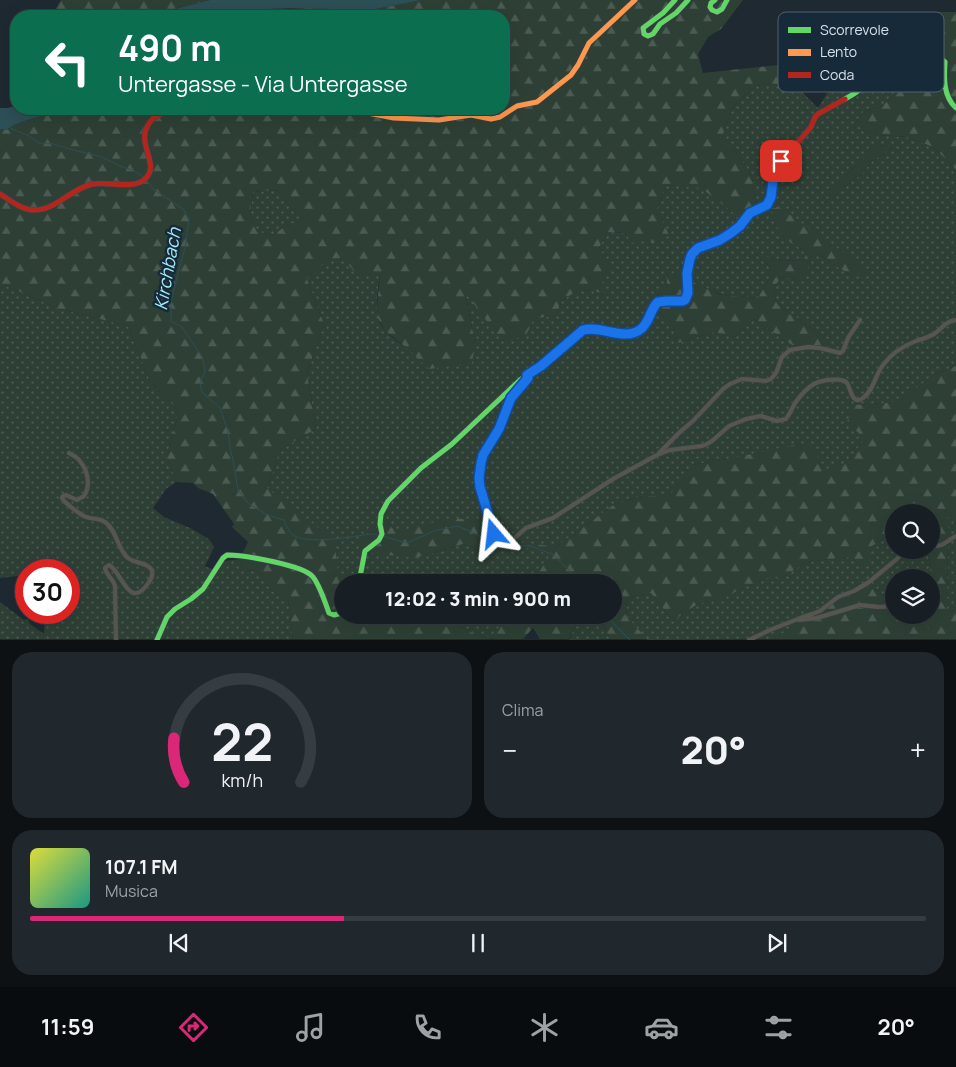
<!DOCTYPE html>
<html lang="it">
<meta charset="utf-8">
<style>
:root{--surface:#171f25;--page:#20272d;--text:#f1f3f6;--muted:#9ea2a7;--line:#363d42;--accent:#db2777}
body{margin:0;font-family:Manrope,sans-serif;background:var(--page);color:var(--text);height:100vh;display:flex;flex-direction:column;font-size:19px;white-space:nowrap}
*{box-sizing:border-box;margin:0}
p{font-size:16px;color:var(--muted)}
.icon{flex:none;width:28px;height:28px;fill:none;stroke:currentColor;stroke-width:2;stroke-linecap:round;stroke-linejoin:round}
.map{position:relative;height:640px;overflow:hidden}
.details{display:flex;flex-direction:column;gap:12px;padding:12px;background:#0d1114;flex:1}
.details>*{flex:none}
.banner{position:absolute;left:10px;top:10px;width:500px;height:105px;border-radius:20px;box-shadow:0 5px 20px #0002,0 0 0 1px var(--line);background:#0b6e4f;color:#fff;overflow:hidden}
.fabs{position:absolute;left:885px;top:504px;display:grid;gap:10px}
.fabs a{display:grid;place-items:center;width:55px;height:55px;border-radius:50%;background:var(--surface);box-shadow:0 5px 20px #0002,0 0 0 1px var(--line);font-size:25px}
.speed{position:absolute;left:15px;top:559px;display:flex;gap:10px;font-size:25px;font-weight:700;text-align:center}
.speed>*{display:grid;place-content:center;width:65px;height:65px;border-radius:50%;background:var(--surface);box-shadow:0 5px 20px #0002,0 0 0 1px var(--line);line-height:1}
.speed .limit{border:8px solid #d22;background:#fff;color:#111}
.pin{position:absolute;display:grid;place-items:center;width:42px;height:42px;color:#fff;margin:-21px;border-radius:10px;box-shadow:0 2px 8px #0006}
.me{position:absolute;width:55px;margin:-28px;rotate:343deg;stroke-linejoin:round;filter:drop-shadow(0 0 4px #0008)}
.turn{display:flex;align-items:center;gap:18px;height:105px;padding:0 25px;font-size:22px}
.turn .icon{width:65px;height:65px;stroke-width:2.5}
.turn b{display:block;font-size:35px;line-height:42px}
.big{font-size:38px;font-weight:800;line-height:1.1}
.details .widget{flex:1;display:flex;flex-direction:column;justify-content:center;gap:8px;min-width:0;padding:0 18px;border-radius:20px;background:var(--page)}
.details .dial{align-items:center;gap:0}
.dial svg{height:130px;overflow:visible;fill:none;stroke:var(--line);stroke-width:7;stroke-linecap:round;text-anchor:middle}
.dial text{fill:var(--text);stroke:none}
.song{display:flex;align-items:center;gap:15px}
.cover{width:60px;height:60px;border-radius:8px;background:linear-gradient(135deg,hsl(60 70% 55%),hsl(170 70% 35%))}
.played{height:5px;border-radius:2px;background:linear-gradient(90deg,var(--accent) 35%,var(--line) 35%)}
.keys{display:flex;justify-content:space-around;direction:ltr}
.heat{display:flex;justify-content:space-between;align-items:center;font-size:28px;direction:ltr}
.details .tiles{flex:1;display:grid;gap:12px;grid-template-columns:1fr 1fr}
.widget:last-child{grid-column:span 2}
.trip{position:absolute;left:334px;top:574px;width:288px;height:50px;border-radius:25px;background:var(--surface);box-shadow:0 5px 20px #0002,0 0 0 1px var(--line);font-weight:800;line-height:50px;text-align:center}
.tab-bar{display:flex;height:80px;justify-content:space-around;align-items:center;background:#090c0f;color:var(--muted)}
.tab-bar .icon{width:35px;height:35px}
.tab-bar .on{color:var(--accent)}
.tab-bar b{font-size:22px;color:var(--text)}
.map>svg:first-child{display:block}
.grass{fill:url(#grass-dots);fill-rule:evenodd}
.forest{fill:url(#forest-firs);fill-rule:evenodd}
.water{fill:#2d4f56}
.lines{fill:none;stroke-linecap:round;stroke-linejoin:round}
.stream{stroke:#2d4f56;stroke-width:1}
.street-casing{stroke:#3e464d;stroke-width:5}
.fast-casing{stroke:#3e464d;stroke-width:6}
.slow-casing{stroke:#3e464d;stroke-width:6}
.jam-casing{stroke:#3e464d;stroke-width:6}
.street{stroke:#57564e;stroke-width:4}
.fast{stroke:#63d668;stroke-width:5}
.slow{stroke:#ff974d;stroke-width:5}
.jam{stroke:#b3261e;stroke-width:5}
.route-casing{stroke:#114b97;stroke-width:12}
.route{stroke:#1a73e8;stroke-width:9}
.labels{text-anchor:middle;stroke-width:5;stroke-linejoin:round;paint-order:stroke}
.water-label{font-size:18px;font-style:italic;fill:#a4edfb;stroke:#172a39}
.key{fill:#172a39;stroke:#50616e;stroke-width:1}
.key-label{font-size:14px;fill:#d4e0ea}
</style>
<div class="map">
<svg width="956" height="640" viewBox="0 0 956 640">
<defs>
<pattern id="grass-dots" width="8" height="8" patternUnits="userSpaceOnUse" patternTransform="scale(1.25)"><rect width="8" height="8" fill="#2e4035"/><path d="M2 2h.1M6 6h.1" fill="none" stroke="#4b5b52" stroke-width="1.8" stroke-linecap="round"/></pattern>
<pattern id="forest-firs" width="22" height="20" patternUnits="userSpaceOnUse" patternTransform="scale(1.25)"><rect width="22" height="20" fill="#2e4035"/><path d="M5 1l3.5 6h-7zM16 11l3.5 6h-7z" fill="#4b5b52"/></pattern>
</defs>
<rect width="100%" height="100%" fill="#1f2931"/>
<path class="grass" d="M 919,30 L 935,33 L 941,76 L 919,90 L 899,92 L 883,105 L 863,112 L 853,127 L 878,135 L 907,137 L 933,147 L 949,162 L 956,170 L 956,366 L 935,374 L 899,402 L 854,405 L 865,439 L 847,462 L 826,473 L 727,459 L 692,465 L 670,496 L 642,496 L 612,506 L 556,547 L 514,547 L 531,548 L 551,555 L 539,572 L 536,582 L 342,582 L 342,591 L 267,488 L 281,449 L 316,429 L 307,373 L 324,324 L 307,279 L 329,259 L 343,258 L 380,273 C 378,292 372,315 385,331 C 391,337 400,343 407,348 L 475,343 L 465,291 L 534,319 L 556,315 L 562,300 L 579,290 L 595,291 L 603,295 L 599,248 L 607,232 L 625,233 L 657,209 L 666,185 L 701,187 L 734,213 L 741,221 L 757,202 L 752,186 L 753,177 L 723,134 L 733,107 L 756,86 L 771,83 L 784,89 L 794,84 L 818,108 L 831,87 L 860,64 L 900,46 L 909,45 ZM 878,145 L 894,148 L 872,161 L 861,175 L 844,187 L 821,211 C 834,185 856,164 878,145 ZM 791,243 L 866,269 L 852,276 L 815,252 L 807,262 L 798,279 L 781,277 L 773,289 L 777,304 L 826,338 L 792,345 L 754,319 L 735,337 L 714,332 L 678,343 L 671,322 L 660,313 L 652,300 L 666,289 L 668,272 L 723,295 L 758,298 L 769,279 L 771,268 L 754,252 L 776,261 L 804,260 L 807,252 ZM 474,520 L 497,543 L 506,544 L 486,553 L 463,544 L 415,558 L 386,523 L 398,532 Z
M 277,190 L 293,210 L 309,220 L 287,225 L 272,236 L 257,231 L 250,213 L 253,192 Z
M 6,286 L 60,309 L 128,326 L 150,381 L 179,411 L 167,456 L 176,482 L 166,489 L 153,508 L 164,517 L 190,528 L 209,539 L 214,547 L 205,566 L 216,571 L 225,561 L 240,559 L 244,570 L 258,571 L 271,590 L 288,599 L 293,639 L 0,639 L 0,602 L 24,620 L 28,619 L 30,624 L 44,634 L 45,613 L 69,612 L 69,570 L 26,570 L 26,589 L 20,590 L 18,576 L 0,578 L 0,288 Z
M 956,514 L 956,610 L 947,612 L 948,517 Z
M 894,532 L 894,550 L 927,550 C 932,576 935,603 930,630 L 913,616 L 908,615 L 931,615 L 931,578 L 894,578 L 894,610 L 880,591 L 859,585 L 774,639 L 647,640 L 627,617 L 626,599 L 651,593 L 673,621 L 699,603 L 716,600 L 764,578 L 782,578 L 803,564 L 820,560 L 851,557 L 861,565 L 872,546 Z
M 436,615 L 504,615 L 495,639 L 477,635 Z
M 584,615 L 598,615 L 610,639 L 569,640 L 578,620 Z"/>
<path class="forest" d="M 61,0 L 210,0 L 175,9 L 161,16 L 51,16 Z
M 422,0 L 743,0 L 721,29 L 708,37 L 698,54 L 703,73 L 824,60 L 802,71 L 794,84 L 784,89 L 771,83 L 756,86 L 733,107 L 723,134 L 753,177 L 752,186 L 757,202 L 741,221 L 734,213 L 701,188 L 666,185 L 657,209 L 669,235 L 654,243 L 643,239 L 632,243 L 625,233 L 607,232 L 599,248 L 614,270 L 602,277 L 604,295 L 595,291 L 579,290 L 562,300 L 556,315 L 534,319 L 525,337 L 501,340 L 465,292 L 475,343 L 472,363 L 429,369 L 407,348 L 385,331 L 378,318 L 377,308 L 380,273 L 358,276 L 343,258 L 329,259 L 307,279 L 324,324 L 307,373 L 316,429 L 281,449 L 267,488 L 334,540 L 340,587 L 342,591 L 342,615 L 360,615 L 361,616 L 364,615 L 436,615 L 477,635 L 494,639 L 504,615 L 584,615 L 578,620 L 569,639 L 540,639 L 533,628 L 523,639 L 293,639 L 288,599 L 271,590 L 258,571 L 244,570 L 240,559 L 248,542 L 232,527 L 234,524 L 213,494 L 198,488 L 193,483 L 176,482 L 167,456 L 179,411 L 150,381 L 128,326 L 60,309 L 6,286 L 0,288 L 0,129 L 6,130 C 21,119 40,119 55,109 L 504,109 L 504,16 L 205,16 L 268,9 L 309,8 L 371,10 ZM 277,190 L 293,210 L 308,220 L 287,225 L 272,236 L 257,231 L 250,213 L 253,192 Z
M 927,12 L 956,12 L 956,170 L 949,162 L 933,147 L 907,137 L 878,135 L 853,127 L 863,112 L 883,105 L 899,92 L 919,90 L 941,76 L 935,33 L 919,30 Z
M 878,145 L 894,148 L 872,161 L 861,175 L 844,187 L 819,214 L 834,188 L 862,159 Z
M 779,207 L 866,268 L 865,278 L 852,276 L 815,252 L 807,262 L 809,272 L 798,279 L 781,277 L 773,289 L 777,304 L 826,338 L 828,345 L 792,345 L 754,319 L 735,337 L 714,332 L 678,343 L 671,322 L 660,313 L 652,300 L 666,289 L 668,271 L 722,295 L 758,298 L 769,279 L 771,268 L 752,250 L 776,261 L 804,260 L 807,252 L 791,243 L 778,229 L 771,209 Z
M 956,366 L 956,514 L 948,517 L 947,612 L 956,610 L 956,639 L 774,639 L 859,584 L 880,591 L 894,610 L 894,615 L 908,615 L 913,616 L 930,629 C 935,603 932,576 927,550 L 931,550 L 931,512 L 894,512 L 894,532 L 872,546 L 869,565 L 861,565 L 851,557 L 820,560 L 803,564 L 782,578 L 764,578 L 716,601 L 699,603 L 673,621 L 651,593 L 626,599 L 627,617 L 647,639 L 610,639 L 598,615 L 612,615 L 612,582 L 536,582 L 539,572 L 550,555 L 531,548 L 514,547 L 519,542 L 556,547 L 612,506 L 642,496 L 670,496 L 691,465 L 727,459 L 810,442 L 826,472 L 847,462 L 865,439 L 847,422 L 854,405 L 899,402 L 935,374 Z
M 452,518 L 475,520 L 497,543 L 508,544 L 494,551 L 486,553 L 463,544 L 415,558 L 371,553 L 357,539 L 386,523 L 398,532 L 419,526 Z"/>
<path class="water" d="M 210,0 L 422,0 L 371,10 L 289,8 L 248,10 L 205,16 L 161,16 L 175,9 Z
M 16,106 L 16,109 L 55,109 C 40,119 21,119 6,130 L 0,129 L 0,108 L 7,108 Z"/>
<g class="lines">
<path class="stream" d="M 9,127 L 12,129 L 29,136 L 39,143 L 53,144 L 77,151 L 99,156 L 125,168 L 133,170 L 143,177
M 146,179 L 153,189 L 183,209 L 189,219 L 185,248 L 175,285 L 171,303 L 171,321 L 182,327 L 203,359 L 205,372 L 200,383 L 202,392 L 220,408 L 228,431 L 230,447 L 234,465 L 238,490 L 248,503 L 267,515 L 284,520 C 286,524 288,531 292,534 C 305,546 354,536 372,534 L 378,535
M 382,536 L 407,543 L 434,531 L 458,526 L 476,534 L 495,546 L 531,546 L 554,555 L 581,582
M 605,615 L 630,640"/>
<g class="street-casing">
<path id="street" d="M 527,375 L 528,378 L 511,398 L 499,429 L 483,455 L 479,469 L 479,478 L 483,496 L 494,534 L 499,541 L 508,544 L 526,528 L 553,518 L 613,479 L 657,455 L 670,450 L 702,446 L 707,444 L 712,441 L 729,426 L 746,419 L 761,416 L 777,421 L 786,419 C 790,414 792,408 795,403 C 800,396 807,388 814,384 C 821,380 842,377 847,383 C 851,389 852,406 863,398 C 874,390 875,375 883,365 C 891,354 903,346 916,341 C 922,339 929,337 934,334 C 943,328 944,322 956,320
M 69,453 C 72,455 77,457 79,460 C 88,470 91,485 84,496 L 77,500 L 66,495 L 63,496 L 62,498 L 64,501 C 70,506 78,514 86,517 C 92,519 100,518 105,522 C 117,530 117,549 128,558 C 136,564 147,562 152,570 C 153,575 152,578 149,582 C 129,613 122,571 109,565 L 105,568 C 106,575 113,578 115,586 L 116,640
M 659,453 L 681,431 L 693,421 L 723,389 L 730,384 L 742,379 L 766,381 L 771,379 L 776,373 L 782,357 L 790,350 L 808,347 L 820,348 L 840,353 L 843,351 L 848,338 L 860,320
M 931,545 C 941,549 948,540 956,536
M 799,620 L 817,618 L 860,605 L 879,607 L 894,606
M 749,640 L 770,630 L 803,617 L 812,614 L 820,611 L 838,597 L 854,591 L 869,582 L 897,559 L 904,550"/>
</g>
<g class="fast-casing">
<path id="fast" d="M 675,0 L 663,13 L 643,28 L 644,34 L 648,36 L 653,34 L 660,24 L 676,13 L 688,0
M 715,0 L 711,3 L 710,7 L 712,10 L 717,12 L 722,9 L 727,0
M 845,99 C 851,96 857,92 862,88 C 866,84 870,77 876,75 C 887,70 900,77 911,73 C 924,70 932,51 945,62 C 944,78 943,96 956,108
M 359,582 L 365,551 L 379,540 L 382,534 L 380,524 L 381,514 L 388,501 L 421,468 L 452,444 L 520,380 L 541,367 L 583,331 L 597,330 L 628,334 L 635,333 L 641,329 L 646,323 L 653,308 L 658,302 L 679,302 L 685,300 C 691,286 685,271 691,256
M 157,640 L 167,617 L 175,609 L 191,599 L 203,589 L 223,558 L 227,555 C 243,555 304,565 313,577 C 320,586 325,602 329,613 L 334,615 L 342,613"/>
</g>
<g class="slow-casing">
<path id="slow" d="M 347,109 L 394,118 L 439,120 L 471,115 L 491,119 L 500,117 L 517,106 L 537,102 L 571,75 L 578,65 L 589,43 L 635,0"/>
</g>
<g class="jam-casing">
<path id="jam" d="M 0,194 C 10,200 21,210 34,210 C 57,210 71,188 93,184 C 107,181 134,190 145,179 C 161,164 136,145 148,125 C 150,122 152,119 155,117 C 162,113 170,111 177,109
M 691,256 C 701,243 718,242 732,233 C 740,228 743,220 750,213 C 755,209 762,208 768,204 C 774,193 772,180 776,168 L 811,127 L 815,117 L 818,114 L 845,99"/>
</g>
<use href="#street" class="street"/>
<use href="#fast" class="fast"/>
<use href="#slow" class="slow"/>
<use href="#jam" class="jam"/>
</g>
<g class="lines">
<g class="route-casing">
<path id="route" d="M 494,534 L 480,487 L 479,478 L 481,463 L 483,455 L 499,429 L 511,398 L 528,378 L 527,375 L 541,366 L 583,330 C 601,325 625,342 641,329 C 650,322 650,309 658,302 L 667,301 L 682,301 L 685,300 L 688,293 L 687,273 L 690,259 L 692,254 L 698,248 L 720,240 L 731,233 L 740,226 L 750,213 L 767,205 L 771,197 L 774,172 L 781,161"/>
</g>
<use href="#route" class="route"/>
</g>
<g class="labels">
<g class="water-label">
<text transform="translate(168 269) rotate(-80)" y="6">Kirchbach</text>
</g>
</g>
<rect x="778" y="12" width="166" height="80" rx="8" class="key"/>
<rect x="788" y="27" width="23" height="6" fill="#63d668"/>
<rect x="788" y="49" width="23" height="7" fill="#ff974d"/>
<rect x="788" y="72" width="23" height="6" fill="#b3261e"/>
<g class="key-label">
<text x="820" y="35">Scorrevole</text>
<text x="820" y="57">Lento</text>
<text x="820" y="80">Coda</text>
</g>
</svg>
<div class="fabs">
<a><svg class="icon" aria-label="search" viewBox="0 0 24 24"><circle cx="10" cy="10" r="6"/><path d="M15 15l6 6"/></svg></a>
<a><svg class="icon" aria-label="layers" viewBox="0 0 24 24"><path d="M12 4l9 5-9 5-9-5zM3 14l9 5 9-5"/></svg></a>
</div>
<div class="speed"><div class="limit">30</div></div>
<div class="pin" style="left:781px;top:161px;background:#d93025"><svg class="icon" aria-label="arrive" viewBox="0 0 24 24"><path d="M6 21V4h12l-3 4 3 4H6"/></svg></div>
<svg class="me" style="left:494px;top:534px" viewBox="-20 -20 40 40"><path d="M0-17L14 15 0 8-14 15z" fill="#1a73e8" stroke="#fff" stroke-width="4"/></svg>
<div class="trip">12:02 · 3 min · 900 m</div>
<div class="banner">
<div class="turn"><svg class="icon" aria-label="left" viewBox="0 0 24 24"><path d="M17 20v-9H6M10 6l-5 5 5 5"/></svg><div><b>490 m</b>Untergasse - Via Untergasse</div></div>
</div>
</div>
<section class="details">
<div class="tiles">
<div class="widget dial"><svg viewBox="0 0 100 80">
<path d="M14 69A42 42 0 1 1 86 69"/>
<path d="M14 69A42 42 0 0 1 8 42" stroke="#db2777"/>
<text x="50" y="56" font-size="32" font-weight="700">22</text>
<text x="50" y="72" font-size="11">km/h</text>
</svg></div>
<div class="widget"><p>Clima</p>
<div class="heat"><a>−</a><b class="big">20°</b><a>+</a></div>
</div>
<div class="widget">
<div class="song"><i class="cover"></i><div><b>107.1 FM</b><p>Musica</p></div></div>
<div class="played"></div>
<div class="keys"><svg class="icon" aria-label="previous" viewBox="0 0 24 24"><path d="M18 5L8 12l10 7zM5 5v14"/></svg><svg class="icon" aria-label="pause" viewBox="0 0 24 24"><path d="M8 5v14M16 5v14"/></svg><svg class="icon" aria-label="next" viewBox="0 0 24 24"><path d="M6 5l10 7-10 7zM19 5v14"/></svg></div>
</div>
</div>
</section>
<nav class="tab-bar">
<b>11:59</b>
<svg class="icon on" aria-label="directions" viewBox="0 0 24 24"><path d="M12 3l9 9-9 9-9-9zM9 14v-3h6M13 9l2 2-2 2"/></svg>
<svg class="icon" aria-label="music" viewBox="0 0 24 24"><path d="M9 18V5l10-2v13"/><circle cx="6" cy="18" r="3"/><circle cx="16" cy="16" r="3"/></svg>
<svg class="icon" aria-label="phone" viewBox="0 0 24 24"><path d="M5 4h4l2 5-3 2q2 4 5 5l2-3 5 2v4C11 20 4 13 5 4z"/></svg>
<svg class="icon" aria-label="climate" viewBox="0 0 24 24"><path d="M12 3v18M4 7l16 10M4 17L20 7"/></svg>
<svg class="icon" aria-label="car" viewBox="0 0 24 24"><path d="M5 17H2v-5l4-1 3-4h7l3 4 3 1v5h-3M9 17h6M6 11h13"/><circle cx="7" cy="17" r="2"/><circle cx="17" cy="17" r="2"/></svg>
<svg class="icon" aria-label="filters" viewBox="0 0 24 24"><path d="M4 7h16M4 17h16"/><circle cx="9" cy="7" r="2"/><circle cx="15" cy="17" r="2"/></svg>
<b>20°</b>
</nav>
